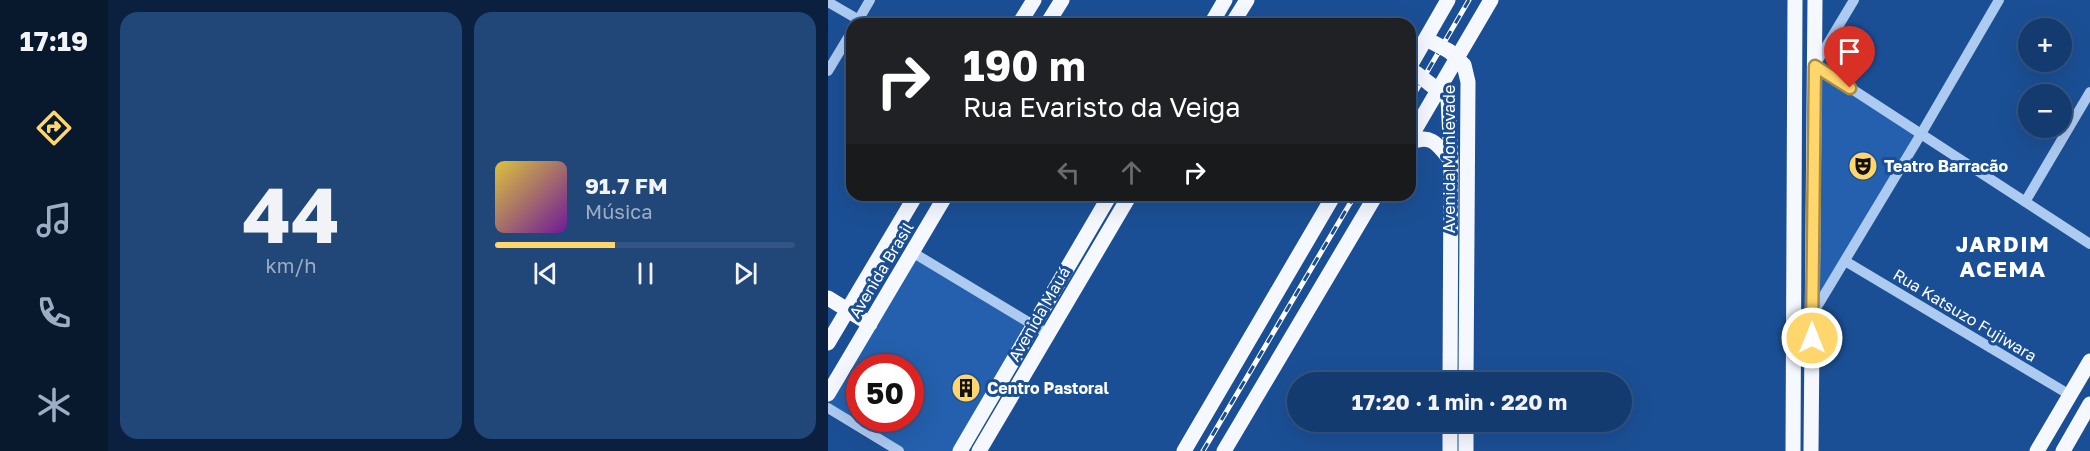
<!DOCTYPE html>
<html lang="pt">
<meta charset="utf-8">
<style>
:root{--surface:#143b70;--page:#214678;--text:#f1f3f6;--muted:#9dadc3;--line:#335583;--accent:#ffd66b}
body{margin:0;font-family:"Golos Text",sans-serif;background:var(--page);color:var(--text);height:100vh;display:flex;flex-direction:column;font-size:22px;white-space:nowrap}
*{box-sizing:border-box;margin:0}
p{font-size:20px;color:var(--muted)}
.icon{flex:none;width:33px;height:33px;fill:none;stroke:currentColor;stroke-width:2;stroke-linecap:round;stroke-linejoin:round}
.map{position:relative;flex:1;overflow:hidden}
.details{display:flex;flex-direction:column;gap:12px;padding:12px;background:#0b203e;width:720px}
.details>*{flex:none}
.hud{position:absolute;left:18px;top:18px;width:570px;height:183px;border-radius:18px;box-shadow:0 6px 24px #0002,0 0 0 2px var(--line);background:#202124;color:#fff;overflow:hidden}
.controls{position:absolute;left:1190px;top:18px;display:grid;gap:12px}
.controls a{display:grid;place-items:center;width:54px;height:54px;border-radius:50%;background:var(--surface);box-shadow:0 6px 24px #0002,0 0 0 2px var(--line);font-size:30px}
.speed{position:absolute;left:18px;top:354px;display:flex;gap:12px;font-size:30px;font-weight:700;text-align:center}
.speed>*{display:grid;place-content:center;width:78px;height:78px;border-radius:50%;background:var(--surface);box-shadow:0 6px 24px #0002,0 0 0 2px var(--line);line-height:1}
.speed .limit{border:9px solid #d22;background:#fff;color:#111}
.pin{position:absolute;display:grid;place-items:center;width:51px;height:51px;color:#fff;margin:-62px -26px;border-radius:50% 50% 50% 0;rotate:-45deg;box-shadow:0 0 6px #0007}
.pin .icon{rotate:45deg}
.me{position:absolute;width:66px;margin:-33px;rotate:0deg;stroke-linejoin:round;filter:drop-shadow(0 0 4px #0008)}
.turn{display:flex;align-items:center;gap:21px;height:126px;padding:0 18px;font-size:27px}
.turn .icon{width:78px;height:78px;stroke-width:2.5}
.turn b{display:block;font-size:42px;line-height:51px}
.lanes{display:flex;align-items:center;height:57px;padding:0 18px;background:#0003;justify-content:center;gap:30px;direction:ltr}
.lanes .off{opacity:.35}
.details .tile{flex:1;display:flex;flex-direction:column;justify-content:center;gap:9px;min-width:0;padding:0 21px;border-radius:18px;background:var(--page)}
.details .dial{align-items:center;gap:0}
.dial b{font-size:78px;line-height:1}
.song{display:flex;align-items:center;gap:18px}
.cover{width:72px;height:72px;border-radius:9px;background:linear-gradient(135deg,hsl(50 70% 55%),hsl(280 70% 35%))}
.played{height:6px;border-radius:3px;background:linear-gradient(90deg,var(--accent) 40%,var(--line) 40%)}
.keys{display:flex;justify-content:space-around;direction:ltr}
.details .tiles{flex:1;display:grid;gap:12px;grid-template-columns:repeat(2,1fr)}
.trip{position:absolute;left:459px;top:372px;width:345px;height:60px;border-radius:30px;background:var(--surface);box-shadow:0 6px 24px #0002,0 0 0 2px var(--line);font-weight:700;line-height:60px;text-align:center}
main{display:flex;flex:1;min-height:0}
.tabs{display:flex;flex-direction:column;width:108px;justify-content:space-around;align-items:center;background:#08182d;color:var(--muted)}
.tabs .icon{width:42px;height:42px}
.tabs .selected{color:var(--accent)}
.tabs b{font-size:27px;color:var(--text)}
.map>svg:first-child{display:block}
.green{fill:#2460ae;fill-rule:evenodd}
.lines{fill:none;stroke-linecap:round;stroke-linejoin:round}
.minor{stroke:#adcaf0;stroke-width:10}
.major{stroke:#f5f9ff;stroke-width:15}
.rail-casing{stroke:#fff;stroke-width:5}
.rail{stroke:#1b4f95;stroke-width:3;stroke-dasharray:9;stroke-linecap:butt}
.major-bridge{stroke:#f5f9ff;stroke-width:15}
.route-casing{stroke:#a68b46;stroke-width:15}
.route{stroke:#ffd66b;stroke-width:10}
.labels{text-anchor:middle;stroke-width:6;stroke-linejoin:round;paint-order:stroke}
.street-label{font-size:16px;fill:#fff;stroke:#1b4f95}
.poi-label{font-size:16px;font-weight:bold;fill:#fff;stroke:#1b4f95;text-anchor:start}
.district-label{font-size:22px;font-weight:bold;letter-spacing:1.5px;fill:#fff;stroke:#1b4f95}
</style>
<main>
<nav class="tabs">
<b>17:19</b>
<svg class="icon selected" aria-label="directions" viewBox="0 0 24 24"><path d="M12 3l9 9-9 9-9-9zM9 14v-3h6M13 9l2 2-2 2"/></svg>
<svg class="icon" aria-label="music" viewBox="0 0 24 24"><path d="M9 18V5l10-2v13"/><circle cx="6" cy="18" r="3"/><circle cx="16" cy="16" r="3"/></svg>
<svg class="icon" aria-label="phone" viewBox="0 0 24 24"><path d="M5 4h4l2 5-3 2q2 4 5 5l2-3 5 2v4C11 20 4 13 5 4z"/></svg>
<svg class="icon" aria-label="climate" viewBox="0 0 24 24"><path d="M12 3v18M4 7l16 10M4 17L20 7"/></svg>
</nav>
<section class="details">
<div class="tiles">
<div class="tile dial"><b>44</b><p>km/h</p></div>
<div class="tile">
<div class="song"><i class="cover"></i><div><b>91.7 FM</b><p>Música</p></div></div>
<div class="played"></div>
<div class="keys"><svg class="icon" aria-label="previous" viewBox="0 0 24 24"><path d="M18 5L8 12l10 7zM5 5v14"/></svg><svg class="icon" aria-label="pause" viewBox="0 0 24 24"><path d="M8 5v14M16 5v14"/></svg><svg class="icon" aria-label="next" viewBox="0 0 24 24"><path d="M6 5l10 7-10 7zM19 5v14"/></svg></div>
</div>
</div>
</section>
<div class="map">
<svg width="1262" height="451" viewBox="0 0 1262 451">
<rect width="100%" height="100%" fill="#1b4f95"/>
<path class="green" d="M 987,65 L 1093,134 L 984,315 Z
M 84,252 L 207,325 L 132,451 L 71,451 L 0,408 L 0,394 ZM 32,368 L 82,368 L 82,418 L 32,418 Z"/>
<g class="lines">
<path class="minor" d="M 0,2 L 38,24
M 28,24 L 42,0
M 987,65 L 1262,244
M 987,65 L 1026,0
M 0,71 L 24,31
M 1197,202 L 1262,92
M 84,252 L 220,334
M 1017,261 L 1242,395
M 966,315 L 984,315 L 1093,134 L 1171,0
M 0,408 L 71,451"/>
<path class="major" d="M 191,24 L 206,0
M 219,24 L 234,0
M 383,24 L 397,0
M 404,24 L 419,0
M 621,51 L 636,65 L 640,82 L 638,382
M 582,66 L 620,0
M 602,84 L 620,98 L 623,161 L 622,382
M 582,138 L 663,0
M 582,143 C 603,132 611,146 623,161
M 0,298 L 42,324
M 0,343 L 88,195
M 0,394 L 118,195
M 622,422 L 622,451
M 638,422 L 638,451
M 132,451 L 282,195
M 151,451 L 302,195
M 356,451 L 506,195
M 396,451 L 548,195
M 965,451 L 967,0
M 983,451 L 987,0
M 1209,451 L 1262,361
M 1235,451 L 1262,404"/>
<g class="rail-casing">
<path id="rail" d="M 582,101 L 641,0
M 375,451 L 527,195"/>
</g>
<use href="#rail" class="rail"/>
<path class="major-bridge" d="M 604,42 L 621,51
M 588,73 L 602,84"/>
</g>
<g class="lines">
<g class="route-casing">
<path id="route" d="M 984,338 L 987,66 L 1022,88"/>
</g>
<use href="#route" class="route"/>
</g>
<defs>
<g id="theatre-disc" transform="scale(1.5)"><circle r="9.5" fill="#ffd66b" stroke="#1b4f95"/><path d="M-5-5.5Q0-4 5-5.5V0Q5 5 0 6Q-5 5-5 0ZM-3.3-2.5H-1v1.5H-3.3ZM1-2.5H3.3v1.5H1ZM-2.8 1Q0 5.5 2.8 1Z" fill="#111"/></g>
<g id="building-disc" transform="scale(1.5)"><circle r="9.5" fill="#ffd66b" stroke="#1b4f95"/><path d="M-4-6H4V6H1V3H-1V6H-4ZM-2.5-4.3h1.7v1.8h-1.7ZM.8-4.3h1.7v1.8H.8ZM-2.5-1h1.7V.8h-1.7ZM.8-1h1.7V.8H.8Z" fill="#111"/></g>
</defs>
<g fill-rule="evenodd">
<use href="#theatre-disc" x="1035" y="166"/>
<use href="#building-disc" x="138" y="388"/>
</g>
<g class="labels">
<g class="street-label">
<text transform="translate(621 159) rotate(-90)" y="6">Avenida Monlevade</text>
<text transform="translate(53 270) rotate(-59)" y="6">Avenida Brasil</text>
<text transform="translate(211 314) rotate(-60)" y="6">Avenida Mauá</text>
<text transform="translate(1137 315) rotate(31)" y="6">Rua Katsuzo Fujiwara</text>
</g>
<g class="poi-label">
<text x="1056" y="172">Teatro Barracão</text>
<text x="159" y="394">Centro Pastoral</text>
</g>
<g class="district-label">
<text x="1175" y="252">JARDIM<tspan x="1175" dy="25">ACEMA</tspan></text>
</g>
</g>
</svg>
<div class="controls">
<a>+</a>
<a>−</a>
</div>
<div class="speed"><div class="limit">50</div></div>
<div class="pin" style="left:1022px;top:88px;background:#d93025"><svg class="icon" aria-label="arrive" viewBox="0 0 24 24"><path d="M6 21V4h12l-3 4 3 4H6"/></svg></div>
<svg class="me" style="left:984px;top:338px" viewBox="-20 -20 40 40"><circle r="17" fill="#ffd66b" stroke="#fff" stroke-width="3"/><path d="M0-11L8 9 0 5-8 9z" fill="#fff"/></svg>
<div class="trip">17:20 · 1 min · 220 m</div>
<div class="hud">
<div class="turn"><svg class="icon" aria-label="right" viewBox="0 0 24 24"><path d="M7 20v-9h11M14 6l5 5-5 5"/></svg><div><b>190 m</b>Rua Evaristo da Veiga</div></div>
<div class="lanes"><svg class="icon off" aria-label="left" viewBox="0 0 24 24"><path d="M17 20v-9H6M10 6l-5 5 5 5"/></svg><svg class="icon off" aria-label="ahead" viewBox="0 0 24 24"><path d="M12 20V5M6 11l6-6 6 6"/></svg><svg class="icon" aria-label="right" viewBox="0 0 24 24"><path d="M7 20v-9h11M14 6l5 5-5 5"/></svg></div>
</div>
</div>
</main>
